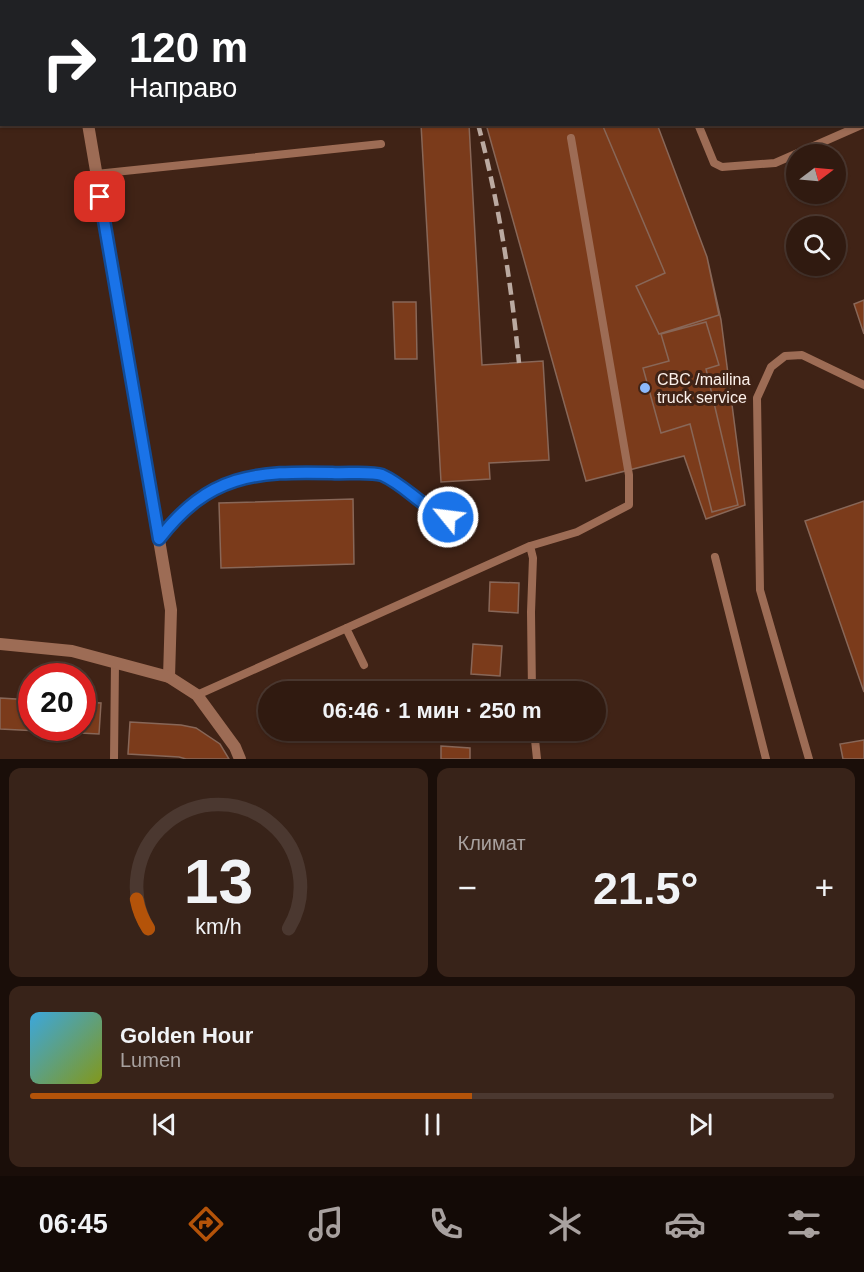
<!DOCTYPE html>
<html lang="ru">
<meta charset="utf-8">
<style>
:root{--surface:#301a10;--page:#382319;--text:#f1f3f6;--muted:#a8a19f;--line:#4b3830;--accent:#b45309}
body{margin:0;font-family:Arial,sans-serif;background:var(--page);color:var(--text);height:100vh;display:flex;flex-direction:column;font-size:22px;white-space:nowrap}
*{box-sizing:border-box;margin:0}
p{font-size:20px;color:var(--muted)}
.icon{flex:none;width:33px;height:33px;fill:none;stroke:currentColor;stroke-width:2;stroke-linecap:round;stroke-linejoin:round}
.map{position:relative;height:759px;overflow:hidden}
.drawer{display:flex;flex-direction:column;gap:9px;padding:9px;background:#1a0e09;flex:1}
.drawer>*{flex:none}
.hud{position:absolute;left:0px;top:0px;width:864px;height:126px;box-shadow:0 2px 4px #0004,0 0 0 2px var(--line);background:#202124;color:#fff;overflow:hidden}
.needle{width:39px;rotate:74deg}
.tools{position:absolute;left:786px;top:144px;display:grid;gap:12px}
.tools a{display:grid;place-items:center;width:60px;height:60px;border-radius:50%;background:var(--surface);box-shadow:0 2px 4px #0004,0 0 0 2px var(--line);font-size:30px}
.speed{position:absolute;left:18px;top:663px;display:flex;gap:12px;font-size:30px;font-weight:700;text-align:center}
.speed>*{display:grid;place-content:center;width:78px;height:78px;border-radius:50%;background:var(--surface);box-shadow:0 2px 4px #0004,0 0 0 2px var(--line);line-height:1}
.speed .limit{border:9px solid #d22;background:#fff;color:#111}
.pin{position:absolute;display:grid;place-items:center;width:51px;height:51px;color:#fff;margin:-26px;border-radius:12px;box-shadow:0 3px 9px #0006}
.me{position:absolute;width:66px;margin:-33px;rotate:299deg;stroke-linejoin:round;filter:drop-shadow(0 0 4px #0008)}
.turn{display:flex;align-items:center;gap:21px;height:126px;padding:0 30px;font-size:27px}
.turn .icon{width:78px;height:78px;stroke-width:2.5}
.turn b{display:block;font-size:42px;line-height:51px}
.big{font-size:45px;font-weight:700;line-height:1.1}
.drawer .tile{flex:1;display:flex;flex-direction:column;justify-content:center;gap:9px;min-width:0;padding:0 21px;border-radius:12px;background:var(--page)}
.drawer .dial{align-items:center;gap:0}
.dial svg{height:156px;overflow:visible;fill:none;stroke:var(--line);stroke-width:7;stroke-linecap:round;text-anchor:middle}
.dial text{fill:var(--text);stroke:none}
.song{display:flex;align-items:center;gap:18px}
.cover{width:72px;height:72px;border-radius:9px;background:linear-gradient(135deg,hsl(200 70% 55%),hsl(70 70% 35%))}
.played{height:6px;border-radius:3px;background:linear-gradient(90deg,var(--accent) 55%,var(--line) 55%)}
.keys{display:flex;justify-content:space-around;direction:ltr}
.heat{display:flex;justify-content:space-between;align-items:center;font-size:33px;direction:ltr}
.drawer .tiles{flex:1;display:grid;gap:9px;grid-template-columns:1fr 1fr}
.tile:last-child{grid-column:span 2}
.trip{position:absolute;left:258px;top:681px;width:348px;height:60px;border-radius:30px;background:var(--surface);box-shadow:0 2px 4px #0004,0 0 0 2px var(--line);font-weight:700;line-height:60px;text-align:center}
.menu{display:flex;height:96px;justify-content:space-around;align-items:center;background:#130a06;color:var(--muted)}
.menu .icon{width:42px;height:42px}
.menu .on{color:var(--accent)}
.menu b{font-size:27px;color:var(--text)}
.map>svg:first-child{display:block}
.building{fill:#7b3b1b;stroke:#886758;stroke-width:1.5}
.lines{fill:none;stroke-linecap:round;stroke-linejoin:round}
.service{stroke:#9d6c55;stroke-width:8}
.minor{stroke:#9d6c55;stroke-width:12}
.tertiary{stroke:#9d6c55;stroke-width:12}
.rail{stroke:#bbaaa1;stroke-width:4.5;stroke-dasharray:12 6;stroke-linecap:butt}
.route-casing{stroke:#114b97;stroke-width:15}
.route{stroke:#1a73e8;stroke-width:10}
.poi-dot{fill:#8cb9fc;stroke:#402316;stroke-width:2}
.labels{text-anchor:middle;stroke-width:6;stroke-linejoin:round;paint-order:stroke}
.poi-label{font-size:16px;fill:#fcf1eb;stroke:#402316;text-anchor:start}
</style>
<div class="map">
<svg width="864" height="759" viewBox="0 0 864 759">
<rect width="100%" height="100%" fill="#402316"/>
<path class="building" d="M 0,0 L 118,0 L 118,2 L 2,2 L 0,37 Z
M 208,0 L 268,0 L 268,2 L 208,2 Z
M 862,42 L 864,42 L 862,69 Z
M 421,124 L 469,124 L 482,365 L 543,361 L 549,460 L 489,463 L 490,479 L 441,482 Z
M 486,124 L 657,124 L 707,257 L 721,320 L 745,505 L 706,519 L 684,456 L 586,481 Z
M 602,124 L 657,124 L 707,257 L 719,315 L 659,334 L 636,286 L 665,273 Z
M 864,300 L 864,334 L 854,304 Z
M 393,302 L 416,302 L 417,359 L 395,359 Z
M 706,322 L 719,365 L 706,369 L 738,505 L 712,512 L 690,424 L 661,433 L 643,368 L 669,361 L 661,334 Z
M 353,499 L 354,564 L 221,568 L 219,503 Z
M 864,501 L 864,692 L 805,521 Z
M 490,582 L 519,583 L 518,613 L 489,611 Z
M 473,644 L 502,646 L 500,676 L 471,674 Z
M 459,684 L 516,688 L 516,692 L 459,692 Z
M 0,698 L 32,700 L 32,728 L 82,728 L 82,702 L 101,703 L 99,734 L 0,729 Z
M 130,722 L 181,725 L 196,728 L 220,744 L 229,759 L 186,759 L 179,757 L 128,754 Z
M 864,740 L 864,759 L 843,759 L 840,744 Z
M 441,746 L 470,748 L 470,759 L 441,759 Z"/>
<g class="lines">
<path class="service" d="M 649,0 L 649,2
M 155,2 L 155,0
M 0,58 L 2,58
M 698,124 L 714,163 L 722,167 L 775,163 L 864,124
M 96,174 L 381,144
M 159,539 L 177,515 L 198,498 L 233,481 L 278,472 L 381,474 L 399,485 L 425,505 L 448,517
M 530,546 L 533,558 L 531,612 L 532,692
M 715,557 L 766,759
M 346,628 L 364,665
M 197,695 L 530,546 L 577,532 L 629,505 L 629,475 L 571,138
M 534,730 L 537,759
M 114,759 L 115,662
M 809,759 L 760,590 L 757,398 L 771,367 L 785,356 L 802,355 L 864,385"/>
<path class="minor" d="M 88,124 L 171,610 L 169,677"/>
<path class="tertiary" d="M 0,644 L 72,651 L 169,677 L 197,695 L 235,747 L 240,759"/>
<path class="rail" d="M 428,0 L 429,2
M 478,124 C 499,203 511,282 519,363"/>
</g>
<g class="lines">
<g class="route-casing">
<path id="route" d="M 100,197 L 159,539 C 209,474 255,471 332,473 C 345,474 371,471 382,475 C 398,482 410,494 424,504 C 431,509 440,513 448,517"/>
</g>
<use href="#route" class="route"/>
</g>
<circle class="poi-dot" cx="645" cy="388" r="6"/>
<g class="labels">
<g class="poi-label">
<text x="657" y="385">CBC /mailina<tspan x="657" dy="18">truck service</tspan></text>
</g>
</g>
</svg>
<div class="tools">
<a><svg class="needle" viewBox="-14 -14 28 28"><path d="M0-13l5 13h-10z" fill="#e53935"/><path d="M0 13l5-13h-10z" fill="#a8a19f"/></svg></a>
<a><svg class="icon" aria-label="search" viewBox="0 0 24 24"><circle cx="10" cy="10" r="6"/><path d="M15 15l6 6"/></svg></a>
</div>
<div class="speed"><div class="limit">20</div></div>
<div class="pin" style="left:100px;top:197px;background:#d93025"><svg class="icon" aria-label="arrive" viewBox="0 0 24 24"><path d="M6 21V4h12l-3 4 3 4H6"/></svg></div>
<svg class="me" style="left:448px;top:517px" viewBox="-20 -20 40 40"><circle r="17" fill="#1a73e8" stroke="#fff" stroke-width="3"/><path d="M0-11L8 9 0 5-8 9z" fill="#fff"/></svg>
<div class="trip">06:46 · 1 мин · 250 m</div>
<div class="hud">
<div class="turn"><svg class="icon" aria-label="right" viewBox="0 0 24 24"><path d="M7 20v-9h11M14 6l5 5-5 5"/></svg><div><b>120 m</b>Направо</div></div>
</div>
</div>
<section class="drawer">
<div class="tiles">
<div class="tile dial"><svg viewBox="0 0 100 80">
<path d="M14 69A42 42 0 1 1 86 69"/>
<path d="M14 69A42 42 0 0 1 8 54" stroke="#b45309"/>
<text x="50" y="56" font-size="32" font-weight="700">13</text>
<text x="50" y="72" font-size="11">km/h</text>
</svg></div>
<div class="tile"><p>Климат</p>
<div class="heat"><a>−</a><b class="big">21.5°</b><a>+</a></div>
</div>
<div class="tile">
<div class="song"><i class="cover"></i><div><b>Golden Hour</b><p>Lumen</p></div></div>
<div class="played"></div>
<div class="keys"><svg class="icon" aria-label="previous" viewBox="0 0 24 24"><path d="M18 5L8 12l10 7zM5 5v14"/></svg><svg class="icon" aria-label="pause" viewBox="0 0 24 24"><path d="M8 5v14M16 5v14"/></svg><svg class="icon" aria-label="next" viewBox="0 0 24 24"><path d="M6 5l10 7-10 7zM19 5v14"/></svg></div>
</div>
</div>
</section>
<nav class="menu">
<b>06:45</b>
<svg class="icon on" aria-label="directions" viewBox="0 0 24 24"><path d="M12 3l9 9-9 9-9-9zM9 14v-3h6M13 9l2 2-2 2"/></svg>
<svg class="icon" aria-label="music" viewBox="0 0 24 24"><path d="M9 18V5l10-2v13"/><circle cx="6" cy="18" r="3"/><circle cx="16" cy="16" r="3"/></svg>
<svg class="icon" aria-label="phone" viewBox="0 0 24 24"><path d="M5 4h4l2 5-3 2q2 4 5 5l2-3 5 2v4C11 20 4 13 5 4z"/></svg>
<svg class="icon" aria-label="climate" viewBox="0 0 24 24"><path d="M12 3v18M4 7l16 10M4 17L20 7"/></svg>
<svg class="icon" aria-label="car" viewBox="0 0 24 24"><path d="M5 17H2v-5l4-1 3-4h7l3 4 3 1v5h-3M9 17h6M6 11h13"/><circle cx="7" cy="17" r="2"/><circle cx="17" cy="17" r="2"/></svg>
<svg class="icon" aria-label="filters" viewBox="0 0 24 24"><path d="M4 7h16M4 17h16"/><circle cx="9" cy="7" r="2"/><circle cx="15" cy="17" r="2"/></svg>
</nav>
